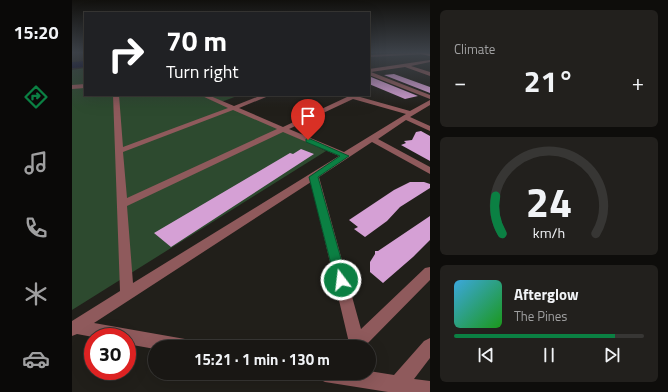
<!DOCTYPE html>
<meta charset="utf-8">
<style>
:root{--surface:#191714;--page:#22201d;--text:#f1f3f6;--muted:#9f9fa0;--line:#373634;--accent:#0b8043}
body{margin:0;font-family:"Titillium Web",sans-serif;background:var(--page);color:var(--text);height:100vh;display:flex;flex-direction:column;font-size:15px;white-space:nowrap}
*{box-sizing:border-box;margin:0}
p{font-size:13px;color:var(--muted)}
.icon{flex:none;width:22px;height:22px;fill:none;stroke:currentColor;stroke-width:2;stroke-linecap:round;stroke-linejoin:round}
.map{position:relative;flex:1;overflow:hidden}
.side{display:flex;flex-direction:column;gap:10px;padding:10px;background:#0e0d0b;width:238px}
.side>*{flex:none}
.guide{position:absolute;left:12px;top:12px;width:286px;height:84px;border-radius:0px;box-shadow:0 4px 16px #0002,0 0 0 1px var(--line);background:#202124;color:#fff;overflow:hidden}
.speed{position:absolute;left:12px;top:328px;display:flex;gap:8px;font-size:20px;font-weight:700;text-align:center}
.speed>*{display:grid;place-content:center;width:52px;height:52px;border-radius:50%;background:var(--surface);box-shadow:0 4px 16px #0002,0 0 0 1px var(--line);line-height:1}
.speed .limit{border:6px solid #d22;background:#fff;color:#111}
.pin{position:absolute;display:grid;place-items:center;width:34px;height:34px;color:#fff;margin:-41px -17px;border-radius:50% 50% 50% 0;rotate:-45deg;box-shadow:0 0 4px #0007}
.pin .icon{rotate:45deg}
.me{position:absolute;width:44px;margin:-22px;rotate:345deg;stroke-linejoin:round;filter:drop-shadow(0 0 3px #0008)}
.turn{display:flex;align-items:center;gap:14px;height:84px;padding:0 16px;font-size:18px}
.turn .icon{width:52px;height:52px;stroke-width:2.5}
.turn b{display:block;font-size:28px;line-height:34px}
.big{font-size:30px;font-weight:700;line-height:1.1}
.side .card{flex:1;display:flex;flex-direction:column;justify-content:center;gap:6px;min-width:0;padding:0 14px;border-radius:6px;background:var(--page)}
.side .dial{align-items:center;gap:0}
.dial svg{height:104px;overflow:visible;fill:none;stroke:var(--line);stroke-width:7;stroke-linecap:round;text-anchor:middle}
.dial text{fill:var(--text);stroke:none}
.song{display:flex;align-items:center;gap:12px}
.cover{width:48px;height:48px;border-radius:6px;background:linear-gradient(135deg,hsl(200 70% 55%),hsl(120 70% 35%))}
.played{height:4px;border-radius:2px;background:linear-gradient(90deg,var(--accent) 85%,var(--line) 85%)}
.keys{display:flex;justify-content:space-around;direction:ltr}
.heat{display:flex;justify-content:space-between;align-items:center;font-size:22px;direction:ltr}
.trip{position:absolute;left:76px;top:340px;width:228px;height:40px;border-radius:20px;background:var(--surface);box-shadow:0 4px 16px #0002,0 0 0 1px var(--line);font-weight:700;line-height:40px;text-align:center}
main{display:flex;flex:1;min-height:0}
.menu{display:flex;flex-direction:column;width:72px;justify-content:space-around;align-items:center;background:#0a0908;color:var(--muted)}
.menu .icon{width:28px;height:28px}
.menu .current{color:var(--accent)}
.menu b{font-size:18px;color:var(--text)}
.map>svg:first-child{display:block}
.green{fill:#2d4a2f}
.lines{fill:none;stroke-linecap:round;stroke-linejoin:round}
.river{fill:#000230;fill-rule:evenodd}
.building{fill:#d5a0d5}
.street{fill:#8f5a5c;fill-rule:evenodd}
.secondary{fill:#cf7b7e;fill-rule:evenodd}
.route{fill:#0b8043;stroke:#07532c}
</style>
<main>
<nav class="menu">
<b>15:20</b>
<svg class="icon current" aria-label="directions" viewBox="0 0 24 24"><path d="M12 3l9 9-9 9-9-9zM9 14v-3h6M13 9l2 2-2 2"/></svg>
<svg class="icon" aria-label="music" viewBox="0 0 24 24"><path d="M9 18V5l10-2v13"/><circle cx="6" cy="18" r="3"/><circle cx="16" cy="16" r="3"/></svg>
<svg class="icon" aria-label="phone" viewBox="0 0 24 24"><path d="M5 4h4l2 5-3 2q2 4 5 5l2-3 5 2v4C11 20 4 13 5 4z"/></svg>
<svg class="icon" aria-label="climate" viewBox="0 0 24 24"><path d="M12 3v18M4 7l16 10M4 17L20 7"/></svg>
<svg class="icon" aria-label="car" viewBox="0 0 24 24"><path d="M5 17H2v-5l4-1 3-4h7l3 4 3 1v5h-3M9 17h6M6 11h13"/><circle cx="7" cy="17" r="2"/><circle cx="17" cy="17" r="2"/></svg>
</nav>
<div class="map">
<svg width="358" height="392" viewBox="0 0 358 392">
<rect width="100%" height="100%" fill="#211f1a"/>
<path class="green" d="M 13,68 L 13,95 L 168,95 L 149,102 L 254,151 L 0,310 L 0,70 Z"/>
<g class="lines">
<path class="river" d="M 13,61 L 13,67 L 0,68 L 0,62 Z"/>
</g>
<path class="building" d="M 322,74 L 358,87 L 358,93 L 312,75 Z
M 299,77 L 346,96 L 333,99 L 297,84 L 297,78 Z
M 349,131 L 358,136 L 358,161 L 329,145 L 334,143 L 332,141 L 340,140 L 344,132 Z
M 229,149 L 242,154 L 99,247 L 82,233 L 218,153 L 221,154 Z
M 338,182 L 352,182 L 358,184 L 358,188 L 328,207 L 315,221 L 293,237 L 282,229 L 286,227 L 277,220 L 322,190 Z
M 358,216 L 358,240 L 341,257 L 311,283 L 298,272 L 298,262 L 303,254 L 303,251 L 306,251 Z"/>
<g class="lines">
<path class="street" d="M 357,52 L 358,54 L 297,57 L 297,55 Z
M 358,60 L 358,62 L 339,66 L 358,72 L 358,76 L 333,67 L 299,72 L 358,95 L 358,99 L 297,75 L 297,69 Z
M 13,84 L 13,88 L 0,89 L 0,85 Z
M 41,95 L 47,95 L 51,147 L 156,108 L 128,95 L 136,95 L 162,106 L 190,95 L 199,95 L 167,108 L 211,127 L 275,97 L 271,95 L 281,95 L 338,111 L 358,100 L 358,105 L 338,117 L 358,126 L 358,131 L 334,120 L 306,139 L 358,167 L 358,174 L 300,142 L 247,177 L 289,329 L 353,268 L 358,267 L 358,280 L 294,345 L 294,347 L 278,347 L 239,182 L 22,323 L 113,339 L 119,342 L 121,347 L 83,347 L 83,349 L 55,344 L 55,337 L 21,337 L 5,334 L 0,336 L 0,321 L 48,291 ZM 281,99 L 334,114 L 272,152 L 217,129 ZM 161,110 L 205,129 L 55,198 L 51,152 ZM 211,132 L 267,156 L 61,283 L 55,206 Z
M 358,338 L 358,358 L 342,379 L 358,381 L 358,392 L 316,392 L 253,382 L 247,379 L 244,373 L 297,373 L 297,371 L 322,375 L 352,341 Z"/>
<path class="secondary" d="M 344,52 L 358,54 L 358,56 L 344,53 Z"/>
</g>
<linearGradient id="sky" x2="0" y2="1"><stop stop-color="#12110e"/><stop offset="0.49" stop-color="#3d4249"/><stop offset="1" stop-color="#3d4249" stop-opacity="0"/></linearGradient>
<rect width="358" height="107" fill="url(#sky)"/>
<path class="route" d="M 236,138 L 277,156 L 246,177 L 275,280 L 273,283 L 269,285 L 265,283 L 263,280 L 237,177 L 268,156 L 234,142 L 234,139 Z"/>
</svg>
<div class="speed"><div class="limit">30</div></div>
<div class="pin" style="left:236px;top:140px;background:#d93025"><svg class="icon" aria-label="arrive" viewBox="0 0 24 24"><path d="M6 21V4h12l-3 4 3 4H6"/></svg></div>
<svg class="me" style="left:269px;top:280px" viewBox="-20 -20 40 40"><circle r="17" fill="#0b8043" stroke="#fff" stroke-width="3"/><path d="M0-11L8 9 0 5-8 9z" fill="#fff"/></svg>
<div class="trip">15:21 · 1 min · 130 m</div>
<div class="guide">
<div class="turn"><svg class="icon" aria-label="right" viewBox="0 0 24 24"><path d="M7 20v-9h11M14 6l5 5-5 5"/></svg><div><b>70 m</b>Turn right</div></div>
</div>
</div>
<section class="side">
<div class="card"><p>Climate</p>
<div class="heat"><a>−</a><b class="big">21°</b><a>+</a></div>
</div>
<div class="card dial"><svg viewBox="0 0 100 80">
<path d="M14 69A42 42 0 1 1 86 69"/>
<path d="M14 69A42 42 0 0 1 9 40" stroke="#0b8043"/>
<text x="50" y="56" font-size="32" font-weight="700">24</text>
<text x="50" y="72" font-size="11">km/h</text>
</svg></div>
<div class="card">
<div class="song"><i class="cover"></i><div><b>Afterglow</b><p>The Pines</p></div></div>
<div class="played"></div>
<div class="keys"><svg class="icon" aria-label="previous" viewBox="0 0 24 24"><path d="M18 5L8 12l10 7zM5 5v14"/></svg><svg class="icon" aria-label="pause" viewBox="0 0 24 24"><path d="M8 5v14M16 5v14"/></svg><svg class="icon" aria-label="next" viewBox="0 0 24 24"><path d="M6 5l10 7-10 7zM19 5v14"/></svg></div>
</div>
</section>
</main>
